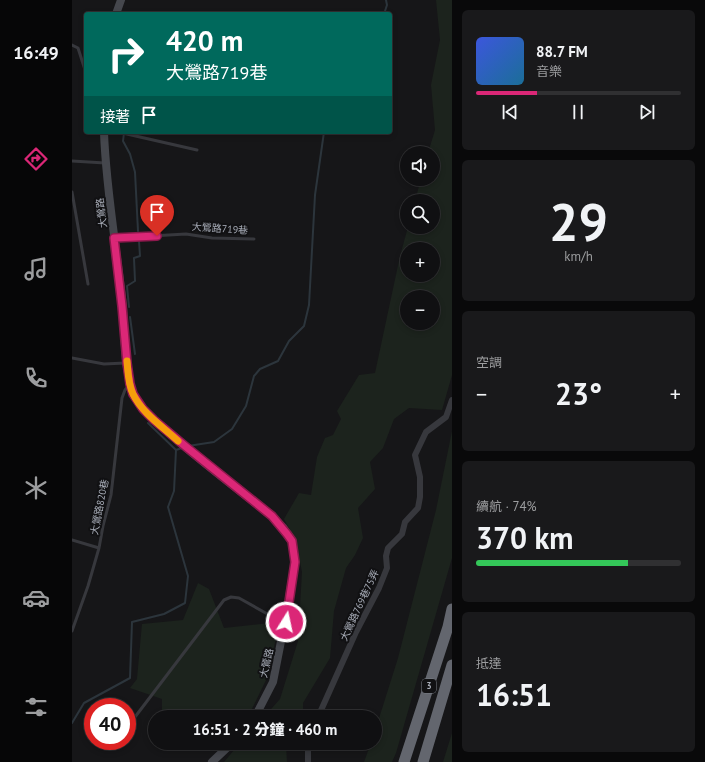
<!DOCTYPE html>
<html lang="zh-TW">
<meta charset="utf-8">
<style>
:root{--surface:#101012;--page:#19191b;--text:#f1f3f6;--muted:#9c9d9f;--line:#303032;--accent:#db2777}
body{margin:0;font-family:"PT Sans","Noto Sans TC",sans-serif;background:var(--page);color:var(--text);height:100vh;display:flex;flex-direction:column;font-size:15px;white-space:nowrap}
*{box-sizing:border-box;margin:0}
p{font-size:13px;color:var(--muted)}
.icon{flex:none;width:22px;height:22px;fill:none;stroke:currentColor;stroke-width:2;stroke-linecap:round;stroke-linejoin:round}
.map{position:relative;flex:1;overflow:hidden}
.drawer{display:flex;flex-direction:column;gap:10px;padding:10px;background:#09090a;width:253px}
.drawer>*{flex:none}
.guide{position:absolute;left:12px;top:12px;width:308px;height:122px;border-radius:4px;box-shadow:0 2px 6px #0003,0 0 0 1px var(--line);background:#00695c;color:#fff;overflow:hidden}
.fabs{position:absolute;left:328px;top:146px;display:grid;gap:8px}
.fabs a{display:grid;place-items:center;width:40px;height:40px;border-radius:50%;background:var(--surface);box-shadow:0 2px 6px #0003,0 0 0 1px var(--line);font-size:20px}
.speed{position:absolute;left:12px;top:698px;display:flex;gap:8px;font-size:20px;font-weight:700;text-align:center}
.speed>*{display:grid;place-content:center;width:52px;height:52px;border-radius:50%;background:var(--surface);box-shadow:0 2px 6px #0003,0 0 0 1px var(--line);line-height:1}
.speed .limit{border:6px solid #d22;background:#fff;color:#111}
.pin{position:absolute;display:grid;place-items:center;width:34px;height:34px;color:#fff;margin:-41px -17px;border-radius:50% 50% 50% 0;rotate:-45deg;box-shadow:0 0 4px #0007}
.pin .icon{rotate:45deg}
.me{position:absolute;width:44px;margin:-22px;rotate:10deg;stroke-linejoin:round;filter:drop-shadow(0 0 3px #0008)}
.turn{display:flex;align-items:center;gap:14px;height:84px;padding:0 16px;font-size:18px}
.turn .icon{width:52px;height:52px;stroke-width:2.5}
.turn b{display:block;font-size:28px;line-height:34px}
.then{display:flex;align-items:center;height:38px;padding:0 16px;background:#0003;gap:8px;font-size:15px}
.big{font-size:30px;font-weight:800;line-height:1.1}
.drawer .tile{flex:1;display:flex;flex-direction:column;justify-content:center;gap:6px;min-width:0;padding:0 14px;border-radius:6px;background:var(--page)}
.drawer .dial{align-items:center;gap:0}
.dial b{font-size:52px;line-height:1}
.song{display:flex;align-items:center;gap:12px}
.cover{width:48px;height:48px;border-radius:6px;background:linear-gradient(135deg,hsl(230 70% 55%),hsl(200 70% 35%))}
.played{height:4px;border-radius:2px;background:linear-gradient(90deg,var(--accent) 30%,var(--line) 30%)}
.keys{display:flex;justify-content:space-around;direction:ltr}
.heat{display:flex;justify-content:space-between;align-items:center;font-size:22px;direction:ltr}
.charge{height:6px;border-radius:3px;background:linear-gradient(90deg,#34c759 74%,var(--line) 0)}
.trip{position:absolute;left:76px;top:710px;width:234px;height:40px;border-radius:20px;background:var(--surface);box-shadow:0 2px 6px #0003,0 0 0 1px var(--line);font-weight:800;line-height:40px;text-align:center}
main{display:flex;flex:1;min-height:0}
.tab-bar{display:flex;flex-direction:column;width:72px;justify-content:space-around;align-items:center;background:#060607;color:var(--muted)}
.tab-bar .icon{width:28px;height:28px}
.tab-bar .current{color:var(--accent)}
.tab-bar b{font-size:18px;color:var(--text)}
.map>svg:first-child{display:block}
.green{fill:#1c231d;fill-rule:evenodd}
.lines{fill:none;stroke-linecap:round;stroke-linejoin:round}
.stream{stroke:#2c353c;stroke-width:2}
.lane{stroke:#37383d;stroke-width:3}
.street{stroke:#37383d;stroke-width:6}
.secondary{stroke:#45474d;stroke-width:8}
.highway{stroke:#63666e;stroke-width:11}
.route-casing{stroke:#8e194d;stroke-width:10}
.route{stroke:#db2777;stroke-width:7}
.slow{stroke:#f59e0b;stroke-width:7}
.labels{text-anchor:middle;stroke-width:4;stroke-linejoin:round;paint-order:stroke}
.shield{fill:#111113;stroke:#7b7e86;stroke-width:1}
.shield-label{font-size:9px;font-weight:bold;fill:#a8adb8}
.street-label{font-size:10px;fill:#a8adb8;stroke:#111113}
</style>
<main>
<nav class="tab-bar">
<b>16:49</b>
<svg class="icon current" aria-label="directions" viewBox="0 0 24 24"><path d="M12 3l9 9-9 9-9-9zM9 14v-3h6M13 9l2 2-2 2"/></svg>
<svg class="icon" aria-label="music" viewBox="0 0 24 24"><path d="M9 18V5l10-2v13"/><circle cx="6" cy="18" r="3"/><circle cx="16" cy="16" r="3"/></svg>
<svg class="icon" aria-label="phone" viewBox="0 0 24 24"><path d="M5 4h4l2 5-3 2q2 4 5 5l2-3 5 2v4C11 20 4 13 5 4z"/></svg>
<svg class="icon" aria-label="climate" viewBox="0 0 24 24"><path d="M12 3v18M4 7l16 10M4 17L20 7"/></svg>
<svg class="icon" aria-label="car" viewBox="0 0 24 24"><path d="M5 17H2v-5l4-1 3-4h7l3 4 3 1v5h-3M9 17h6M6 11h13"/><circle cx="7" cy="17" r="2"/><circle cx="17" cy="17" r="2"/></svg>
<svg class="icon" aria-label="filters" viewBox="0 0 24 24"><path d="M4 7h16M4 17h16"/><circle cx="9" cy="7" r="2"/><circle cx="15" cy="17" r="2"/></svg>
</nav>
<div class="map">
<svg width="380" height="762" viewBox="0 0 380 762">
<rect width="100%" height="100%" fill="#161618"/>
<path class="green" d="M 364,0 L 380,0 L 380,375 L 370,410 L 337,408 L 322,419 L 311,448 L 298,462 L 303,489 L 286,508 L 291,538 L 283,555 L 274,568 L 262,611 L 258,658 L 231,703 L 231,717 L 192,717 L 208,699 L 226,641 L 230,572 L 224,541 L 212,519 L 227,493 L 239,495 L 245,457 L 253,438 L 261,435 L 269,419 L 265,411 L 287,375 L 303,373 L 328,256 L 336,227 L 361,227 L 361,201 L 343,201 L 349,179 L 361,179 L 361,153 L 356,153 L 363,130 L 359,85 L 368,40 ZM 335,249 L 361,249 L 361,275 L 335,275 ZM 335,297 L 361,297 L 361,323 L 335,323 Z
M 380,431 L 380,558 L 324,753 L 320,762 L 292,762 L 299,743 L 303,743 L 303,731 L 326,658 L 364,510 Z
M 126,583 L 137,589 L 152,628 L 208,622 L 194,680 L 176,717 L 135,717 L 134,715 L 113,712 L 90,717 L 90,699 L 58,688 L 65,679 L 70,624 L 111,620 Z
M 380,733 L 380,762 L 371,762 Z
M 168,743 L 217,743 L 214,745 L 215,762 L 152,762 Z"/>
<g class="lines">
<path class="stream" d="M 312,14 L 315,5 L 314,0
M 52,133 L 51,141 L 58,154 L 63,172 L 66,231
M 57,307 L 55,286 L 63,281 L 62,258 L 68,256 L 67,241
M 58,317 L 63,354
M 76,423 L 104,450
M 116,446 L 142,442 L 160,429 L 174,406 L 182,376 L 188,369 L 206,361 L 217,341 L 232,326 L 237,305 L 243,195 L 252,132
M 0,723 L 12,703 L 58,678 L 60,622 L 92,614 L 113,603 L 116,576 L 96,507 L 102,491 L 104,450 L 110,448"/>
<path class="lane" d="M 0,45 L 6,48 L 14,73
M 46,132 L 125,150
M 0,161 L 33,163
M 0,192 L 16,284
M 44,238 L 114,234 L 140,238 L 182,239
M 0,358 L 32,364 L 53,363
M 0,540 L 27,548
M 0,631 L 16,586 L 27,548 L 31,526 L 39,495 L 50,398 L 53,390 L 58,384
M 63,717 L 152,600 L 159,597 L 167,598 L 199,616 L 212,621"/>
<path class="street" d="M 246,717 L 284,632 L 307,588 L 315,568 L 314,556 L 316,548 L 330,534 L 333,522 L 346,508 L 348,497 L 348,477 L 343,455 L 354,432 L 374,417 L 380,400
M 236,743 L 236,762"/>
<path class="secondary" d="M 44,14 L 49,0
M 32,132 C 34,191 45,249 51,307 C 53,333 51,381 66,402 C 75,415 88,425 100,436 C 132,464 166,490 200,516 L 211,527 L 220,541 L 223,562 L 213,621 L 201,682 L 183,717
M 140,762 L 160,743"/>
<path class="highway" d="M 332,762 L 376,627 L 380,609
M 351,762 L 380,665"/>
</g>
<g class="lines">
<g class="route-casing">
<path id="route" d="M 85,236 L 42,238 L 50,306 L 55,363 L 58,384 L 61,394 L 71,409 L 82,420 L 113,446 L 200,516 L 215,534 L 220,541 L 223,562 L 214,622"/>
</g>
<use href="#route" class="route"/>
<path class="slow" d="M 55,361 C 56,371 56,384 61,394 C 70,413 91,427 106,441"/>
</g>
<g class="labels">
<rect class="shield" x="350" y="679" width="14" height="14" rx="3"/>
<g class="shield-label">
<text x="357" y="689">3</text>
</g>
<g class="street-label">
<text transform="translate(29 213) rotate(-97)" y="4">大鶯路</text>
<text transform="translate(148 228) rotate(4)" y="4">大鶯路719巷</text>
<text transform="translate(27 507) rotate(-79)" y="4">大鶯路820巷</text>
<text transform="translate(287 605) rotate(-65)" y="4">大鶯路769巷75弄</text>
<text transform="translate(194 663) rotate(-77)" y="4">大鶯路</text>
</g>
</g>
</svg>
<div class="fabs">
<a><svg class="icon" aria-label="sound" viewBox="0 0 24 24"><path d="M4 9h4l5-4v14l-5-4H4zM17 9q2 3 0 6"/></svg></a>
<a><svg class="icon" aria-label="search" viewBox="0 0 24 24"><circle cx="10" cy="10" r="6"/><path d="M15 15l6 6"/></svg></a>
<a>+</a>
<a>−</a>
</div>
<div class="speed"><div class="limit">40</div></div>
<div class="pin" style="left:85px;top:236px;background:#d93025"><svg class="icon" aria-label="arrive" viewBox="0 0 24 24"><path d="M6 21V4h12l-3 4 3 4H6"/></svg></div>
<svg class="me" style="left:214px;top:622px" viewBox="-20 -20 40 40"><circle r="17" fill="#db2777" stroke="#fff" stroke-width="3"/><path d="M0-11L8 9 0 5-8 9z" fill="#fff"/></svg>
<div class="trip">16:51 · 2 分鐘 · 460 m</div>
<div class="guide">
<div class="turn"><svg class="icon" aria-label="right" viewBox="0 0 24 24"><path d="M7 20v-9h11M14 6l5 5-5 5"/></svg><div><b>420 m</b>大鶯路719巷</div></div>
<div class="then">接著<svg class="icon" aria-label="arrive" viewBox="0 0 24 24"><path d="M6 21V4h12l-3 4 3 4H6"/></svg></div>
</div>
</div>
<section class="drawer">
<div class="tile">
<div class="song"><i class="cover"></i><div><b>88.7 FM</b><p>音樂</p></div></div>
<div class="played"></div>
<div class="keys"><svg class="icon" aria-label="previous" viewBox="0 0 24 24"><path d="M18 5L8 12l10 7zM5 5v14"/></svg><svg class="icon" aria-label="pause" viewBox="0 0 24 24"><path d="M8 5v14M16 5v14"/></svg><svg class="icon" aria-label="next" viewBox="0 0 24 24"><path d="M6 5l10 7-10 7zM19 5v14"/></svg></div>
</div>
<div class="tile dial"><b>29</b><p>km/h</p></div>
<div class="tile"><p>空調</p>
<div class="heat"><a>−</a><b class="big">23°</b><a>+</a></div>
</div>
<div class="tile"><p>續航 · 74%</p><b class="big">370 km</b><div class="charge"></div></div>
<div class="tile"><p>抵達</p><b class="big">16:51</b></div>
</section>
</main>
